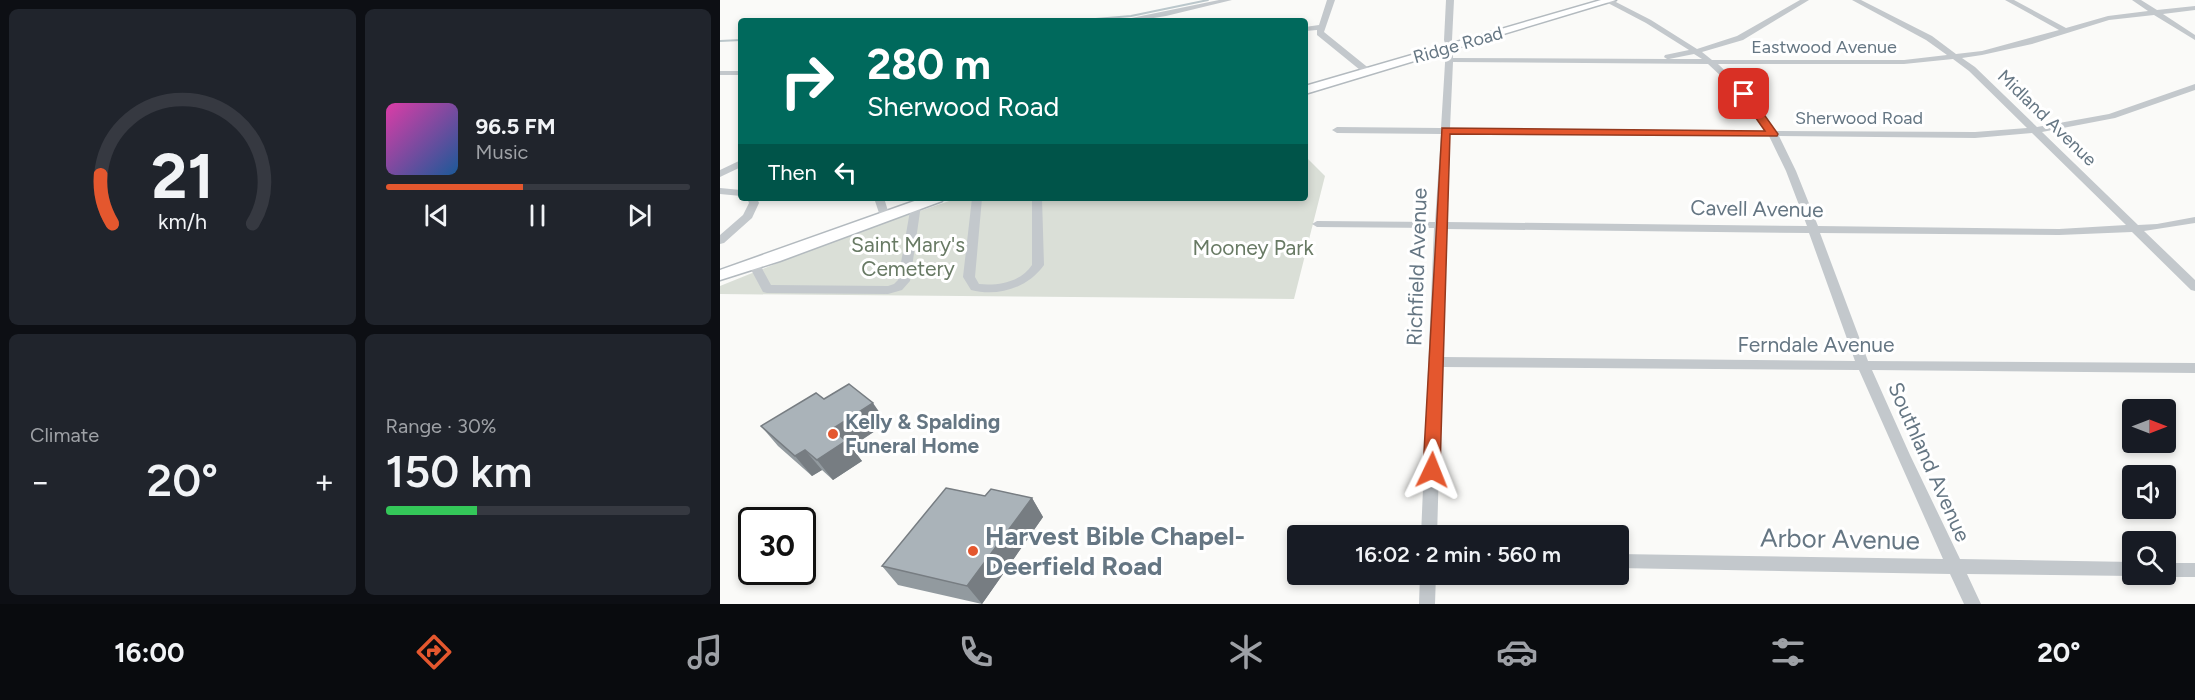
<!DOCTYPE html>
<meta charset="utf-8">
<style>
:root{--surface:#171b24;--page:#20242c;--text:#f1f3f6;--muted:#9ea1a6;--line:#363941;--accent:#e4572e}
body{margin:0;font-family:Figtree,sans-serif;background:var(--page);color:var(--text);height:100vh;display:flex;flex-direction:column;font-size:22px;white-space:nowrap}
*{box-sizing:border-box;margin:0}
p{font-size:20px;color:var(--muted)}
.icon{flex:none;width:33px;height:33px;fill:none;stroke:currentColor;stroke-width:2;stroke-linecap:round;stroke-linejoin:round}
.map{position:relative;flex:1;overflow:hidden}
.sheet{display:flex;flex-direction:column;gap:9px;padding:9px;background:#0d0f14;width:720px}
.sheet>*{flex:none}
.top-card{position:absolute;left:18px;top:18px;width:570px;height:183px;border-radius:6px;box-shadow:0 3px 9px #0003;background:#00695c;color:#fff;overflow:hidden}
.needle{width:39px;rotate:90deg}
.tools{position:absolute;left:1402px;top:399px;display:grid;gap:12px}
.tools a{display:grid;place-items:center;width:54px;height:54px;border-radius:6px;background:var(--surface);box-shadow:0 3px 9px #0003;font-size:30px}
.speed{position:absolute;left:18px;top:507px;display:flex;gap:12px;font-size:30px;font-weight:700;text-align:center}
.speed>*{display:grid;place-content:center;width:78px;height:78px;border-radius:50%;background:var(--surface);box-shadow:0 3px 9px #0003;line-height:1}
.speed .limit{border:3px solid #111;border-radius:9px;background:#fff;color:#111}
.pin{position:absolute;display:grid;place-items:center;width:51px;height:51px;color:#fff;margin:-26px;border-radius:12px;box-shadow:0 3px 9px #0006}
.me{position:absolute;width:66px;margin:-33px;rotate:2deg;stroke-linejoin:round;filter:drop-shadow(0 0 4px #0008)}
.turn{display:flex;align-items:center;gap:21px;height:126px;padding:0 30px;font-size:27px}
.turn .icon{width:78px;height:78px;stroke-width:2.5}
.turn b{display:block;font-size:42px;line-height:51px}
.then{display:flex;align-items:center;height:57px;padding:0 30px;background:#0003;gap:12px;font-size:22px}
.big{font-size:45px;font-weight:600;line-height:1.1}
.sheet .tile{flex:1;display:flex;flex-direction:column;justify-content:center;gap:9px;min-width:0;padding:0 21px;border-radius:9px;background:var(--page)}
.sheet .dial{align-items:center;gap:0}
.dial svg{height:156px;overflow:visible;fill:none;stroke:var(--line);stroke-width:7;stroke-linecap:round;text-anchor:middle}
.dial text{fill:var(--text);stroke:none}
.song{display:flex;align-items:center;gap:18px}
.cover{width:72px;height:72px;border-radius:9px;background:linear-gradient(135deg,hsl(320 70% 55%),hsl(210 70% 35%))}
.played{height:6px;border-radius:3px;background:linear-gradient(90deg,var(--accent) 45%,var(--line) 45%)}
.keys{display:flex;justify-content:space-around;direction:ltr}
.heat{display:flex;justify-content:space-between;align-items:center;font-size:33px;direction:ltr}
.charge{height:9px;border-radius:4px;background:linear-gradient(90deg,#34c759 30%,var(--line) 0)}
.sheet .tiles{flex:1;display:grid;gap:9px;grid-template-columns:repeat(2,1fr)}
.trip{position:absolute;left:567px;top:525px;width:342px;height:60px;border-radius:6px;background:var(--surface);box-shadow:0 3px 9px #0003;font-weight:600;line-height:60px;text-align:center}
.menu{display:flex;height:96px;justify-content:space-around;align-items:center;background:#090b0e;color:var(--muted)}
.menu .icon{width:42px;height:42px}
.menu .on{color:var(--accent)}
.menu b{font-size:27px;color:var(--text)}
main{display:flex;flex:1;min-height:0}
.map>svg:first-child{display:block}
.green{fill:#dadfd7}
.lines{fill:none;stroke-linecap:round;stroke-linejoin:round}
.stream{stroke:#bbc7cb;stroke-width:2}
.secondary-casing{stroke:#b3babf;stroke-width:3}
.street{fill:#c3c8cc;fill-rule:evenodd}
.secondary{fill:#fff;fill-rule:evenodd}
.wall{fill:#929a9f}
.shaded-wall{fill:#777d82}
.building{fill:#aab3b9;stroke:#777d82;stroke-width:1.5}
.route{fill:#e4572e;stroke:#94391e;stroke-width:1.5}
.poi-dot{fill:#e4572e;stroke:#fff;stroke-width:2}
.labels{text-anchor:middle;stroke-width:6;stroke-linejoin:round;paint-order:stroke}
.far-street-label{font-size:18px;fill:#657683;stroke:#fff}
.street-label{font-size:21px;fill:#657683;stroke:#fff}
.park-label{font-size:21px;fill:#687a64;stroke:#fff}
.poi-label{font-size:21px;font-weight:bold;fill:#657683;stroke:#fff;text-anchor:start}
.near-poi-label{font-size:26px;font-weight:bold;fill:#657683;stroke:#fff;text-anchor:start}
.near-street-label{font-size:26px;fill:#657683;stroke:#fff}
</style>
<main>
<section class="sheet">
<div class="tiles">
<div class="tile dial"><svg viewBox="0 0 100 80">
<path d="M14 69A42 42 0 1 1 86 69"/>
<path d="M14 69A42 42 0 0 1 8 44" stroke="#e4572e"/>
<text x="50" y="56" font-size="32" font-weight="700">21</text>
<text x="50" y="72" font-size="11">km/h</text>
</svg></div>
<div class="tile">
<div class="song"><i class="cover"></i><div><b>96.5 FM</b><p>Music</p></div></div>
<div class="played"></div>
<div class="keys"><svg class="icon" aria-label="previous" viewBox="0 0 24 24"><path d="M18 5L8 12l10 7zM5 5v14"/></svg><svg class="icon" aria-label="pause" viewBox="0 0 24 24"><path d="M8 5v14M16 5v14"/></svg><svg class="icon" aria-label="next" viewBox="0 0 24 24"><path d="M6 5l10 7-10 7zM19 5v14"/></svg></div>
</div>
<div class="tile"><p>Climate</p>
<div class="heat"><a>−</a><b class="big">20°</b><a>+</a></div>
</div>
<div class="tile"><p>Range · 30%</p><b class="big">150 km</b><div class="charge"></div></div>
</div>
</section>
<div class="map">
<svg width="1475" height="604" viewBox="0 0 1475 604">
<rect width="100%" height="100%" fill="#fafaf8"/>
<path class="green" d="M 585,156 L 605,176 L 574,299 L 0,294 L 0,286 L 117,239 L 238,198 L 585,198 Z"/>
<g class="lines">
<path class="stream" d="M 352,21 L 411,16 L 488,0
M 0,41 L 21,40"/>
<g class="secondary-casing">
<path id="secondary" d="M 881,0 L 896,0 L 585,94 L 585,86 Z
M 203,198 L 224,198 L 222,201 L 60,261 L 0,280 L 0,270 Z"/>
</g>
<path class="street" d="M 499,0 L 512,0 L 446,16 L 415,21 L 397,21 Z
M 607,0 L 615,0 L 604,32 L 651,70 L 651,74 L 645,74 L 597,35 L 597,30 L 585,31 L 585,27 L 599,25 Z
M 726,0 L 734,0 L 732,40 L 733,58 L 947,59 L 944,57 L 945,55 L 969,50 L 926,23 L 886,2 L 885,0 L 892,0 L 931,20 L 977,49 L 1017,36 L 1080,0 L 1089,0 L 1023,40 L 982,52 L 992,60 L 1184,60 L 1227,55 L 1206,40 L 1132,0 L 1141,0 L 1212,36 L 1236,54 L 1262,51 L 1339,30 L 1285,0 L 1294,0 L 1346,28 L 1388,16 L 1428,11 L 1412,0 L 1421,0 L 1437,10 L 1475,6 L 1475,10 L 1443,14 L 1475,35 L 1475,40 L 1434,15 L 1389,20 L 1312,44 L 1262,55 L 1242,58 L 1255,67 L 1317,127 L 1389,114 L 1475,84 L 1475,90 L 1395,118 L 1322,132 L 1418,225 L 1437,224 L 1475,217 L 1475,223 L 1424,231 L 1475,280 L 1475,291 L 1471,290 L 1412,232 L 1339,235 L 1100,233 L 1148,361 L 1475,363 L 1475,373 L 1152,370 L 1190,455 L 1240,559 L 1413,562 L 1413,574 L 1418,574 L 1413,576 L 1247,574 L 1261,604 L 1244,604 L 1230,574 L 898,568 L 898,554 L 1223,559 L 1139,370 L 722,367 L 717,536 L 701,536 L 714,228 L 597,227 L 592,224 L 597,221 L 715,222 L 721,134 L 617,133 L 612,130 L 617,127 L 721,128 L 726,47 L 724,40 ZM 974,54 L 982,59 L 949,59 ZM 1233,59 L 1249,71 L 1307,128 L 1255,132 L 1055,131 L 1022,87 L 998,64 L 1184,64 ZM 733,62 L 988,64 L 1016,90 L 1046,131 L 730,128 ZM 1312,133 L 1406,225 L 1339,229 L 1098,226 L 1076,171 L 1059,136 L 1255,138 ZM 730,134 L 1049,136 L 1066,171 L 1087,226 L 726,222 ZM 725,229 L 1089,233 L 1135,361 L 722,357 Z
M 0,71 L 21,71 L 21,75 L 0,75 Z
M 21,160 L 21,167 L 0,177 L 0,170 Z
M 0,188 L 21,190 L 21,196 L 0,194 Z
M 27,198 L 37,198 L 39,203 L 32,218 L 4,243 L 0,244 L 0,235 L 23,215 L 29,203 Z
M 154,198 L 164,198 L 169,214 L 168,216 L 160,216 Z
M 252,198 L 262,198 L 255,277 L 259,284 C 278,286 301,282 312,265 L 312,198 L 322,198 L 324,265 C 308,288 278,297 251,290 L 243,277 Z
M 196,202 L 201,205 L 190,281 L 182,290 L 168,294 L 47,293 L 43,292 L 28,264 L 30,261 L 38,261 L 51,285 L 168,286 L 174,284 L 178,280 L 191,205 Z
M 1446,563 L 1475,563 L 1475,577 L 1446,577 L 1440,575 L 1446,574 Z
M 700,574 L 716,574 L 715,604 L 699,604 Z"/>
<use href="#secondary" class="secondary"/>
</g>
<path class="wall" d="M 104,399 L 167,423 L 131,447 L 142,461 L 113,480 L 102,470 L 92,476 L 58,446 L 41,426 Z
M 265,496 L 312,498 L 323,517 L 262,604 L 178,585 L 162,566 Z"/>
<path class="shaded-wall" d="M 153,403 L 167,423 L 131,447 L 142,461 L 113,480 L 97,460 L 112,429 Z
M 85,450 L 102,470 L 92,476 L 75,456 Z
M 312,498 L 323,517 L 262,604 L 247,586 Z"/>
<path class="building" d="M 129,384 L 153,403 L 112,429 L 126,441 L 97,460 L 85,450 L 75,456 L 41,426 L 96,393 L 104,399 Z
M 226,488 L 265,496 L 271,489 L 312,498 L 247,586 L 162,566 Z"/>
<path class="route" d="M 1021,92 L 1028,92 L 1058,134 L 1057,136 L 730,134 L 720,470 L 718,475 L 712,477 L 706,475 L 703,470 L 722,128 L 1045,131 L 1019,94 Z"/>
<g class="poi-dot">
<circle cx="113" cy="434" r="6"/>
<circle cx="253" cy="551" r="6"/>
</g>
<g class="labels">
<g class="far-street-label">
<text transform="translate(738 45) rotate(-16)" y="6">Ridge Road</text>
<text x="1104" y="53">Eastwood Avenue</text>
<text x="1139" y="124">Sherwood Road</text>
<text transform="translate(1327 118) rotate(44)" y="6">Midland Avenue</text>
</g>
<g class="street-label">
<text transform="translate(1037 209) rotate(1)" y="7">Cavell Avenue</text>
<text transform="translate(697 267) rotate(-88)" y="7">Richfield Avenue</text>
<text x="1096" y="352">Ferndale Avenue</text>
<text transform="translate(1209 462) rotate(66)" y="7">Southland Avenue</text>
</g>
<g class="park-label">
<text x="188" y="252">Saint Mary's<tspan x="188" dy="24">Cemetery</tspan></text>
<text x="533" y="255">Mooney Park</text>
</g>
<g class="poi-label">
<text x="125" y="429">Kelly &amp; Spalding<tspan x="125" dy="24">Funeral Home</tspan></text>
</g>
<g class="near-poi-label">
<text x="265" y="545">Harvest Bible Chapel-<tspan x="265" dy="30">Deerfield Road</tspan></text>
</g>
<g class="near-street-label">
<text transform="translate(1120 539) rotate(1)" y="9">Arbor Avenue</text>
</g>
</g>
</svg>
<div class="tools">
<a><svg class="needle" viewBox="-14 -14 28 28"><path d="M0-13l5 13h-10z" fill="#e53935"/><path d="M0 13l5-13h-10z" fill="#9ea1a6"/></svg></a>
<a><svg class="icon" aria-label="sound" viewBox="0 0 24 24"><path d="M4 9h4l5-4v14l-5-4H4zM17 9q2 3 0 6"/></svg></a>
<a><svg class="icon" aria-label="search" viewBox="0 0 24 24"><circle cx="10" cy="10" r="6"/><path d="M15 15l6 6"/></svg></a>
</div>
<div class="speed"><div class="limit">30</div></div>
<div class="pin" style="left:1024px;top:94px;background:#d93025"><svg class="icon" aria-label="arrive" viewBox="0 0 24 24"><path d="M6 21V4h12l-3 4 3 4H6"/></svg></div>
<svg class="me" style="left:712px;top:470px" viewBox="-20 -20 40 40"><path d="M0-17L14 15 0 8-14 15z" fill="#e4572e" stroke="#fff" stroke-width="4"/></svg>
<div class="trip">16:02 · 2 min · 560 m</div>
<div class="top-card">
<div class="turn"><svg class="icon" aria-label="right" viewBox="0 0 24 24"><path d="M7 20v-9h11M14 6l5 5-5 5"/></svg><div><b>280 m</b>Sherwood Road</div></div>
<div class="then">Then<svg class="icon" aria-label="left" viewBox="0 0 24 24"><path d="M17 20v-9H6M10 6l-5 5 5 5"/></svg></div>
</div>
</div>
</main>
<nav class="menu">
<b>16:00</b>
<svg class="icon on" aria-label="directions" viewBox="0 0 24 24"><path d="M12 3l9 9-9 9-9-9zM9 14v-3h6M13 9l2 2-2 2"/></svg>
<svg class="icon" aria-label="music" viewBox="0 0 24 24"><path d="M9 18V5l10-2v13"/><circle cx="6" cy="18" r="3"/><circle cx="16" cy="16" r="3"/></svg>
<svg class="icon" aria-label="phone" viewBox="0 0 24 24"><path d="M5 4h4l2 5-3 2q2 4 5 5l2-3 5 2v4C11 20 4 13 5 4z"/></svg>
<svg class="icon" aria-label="climate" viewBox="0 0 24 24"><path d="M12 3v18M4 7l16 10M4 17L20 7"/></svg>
<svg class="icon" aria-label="car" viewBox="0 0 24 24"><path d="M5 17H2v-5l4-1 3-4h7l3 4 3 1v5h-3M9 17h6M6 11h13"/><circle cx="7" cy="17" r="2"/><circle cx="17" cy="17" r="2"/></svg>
<svg class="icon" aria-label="filters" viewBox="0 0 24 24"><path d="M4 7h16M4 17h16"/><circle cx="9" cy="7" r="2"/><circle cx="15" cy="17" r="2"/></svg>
<b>20°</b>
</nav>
